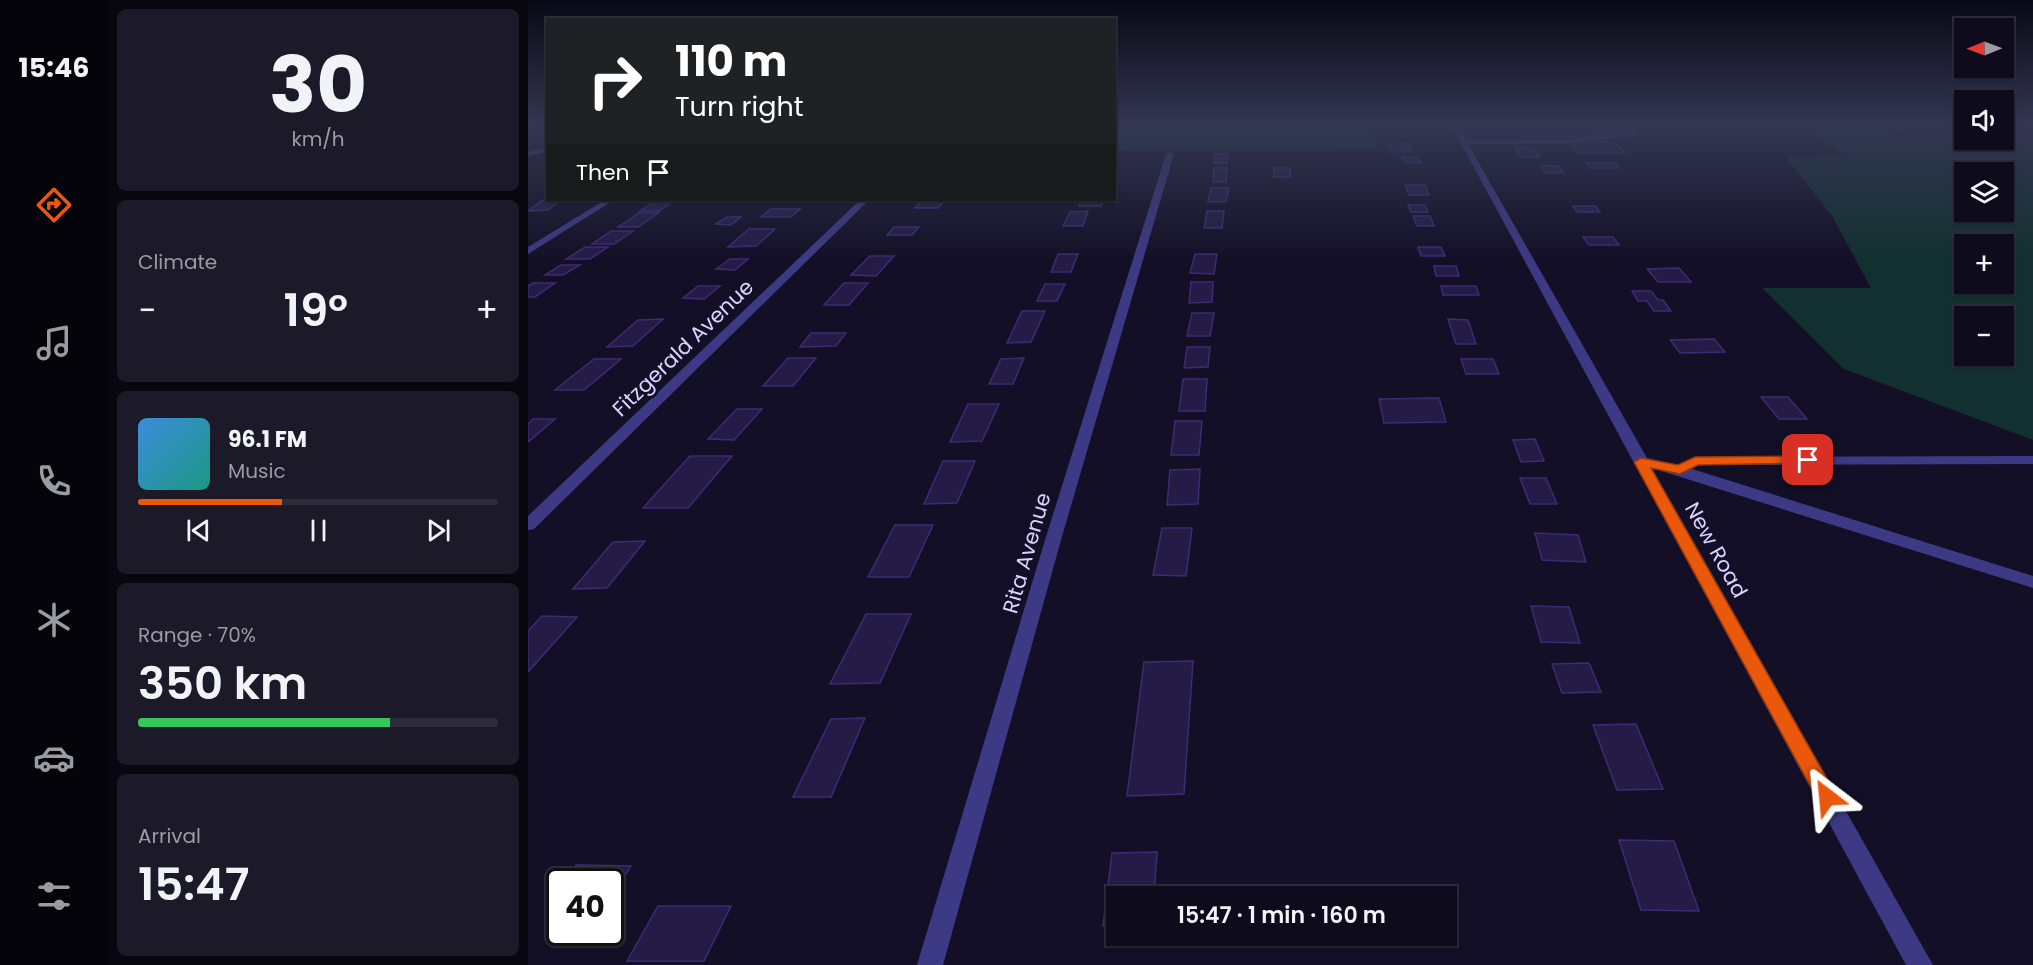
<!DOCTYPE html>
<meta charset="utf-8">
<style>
:root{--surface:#0e0b1c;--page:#1c1929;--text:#f1f3f6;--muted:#9b9ba3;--line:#2e2b3b;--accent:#ea580c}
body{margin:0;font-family:Poppins,sans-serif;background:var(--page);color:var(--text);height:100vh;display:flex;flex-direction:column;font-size:22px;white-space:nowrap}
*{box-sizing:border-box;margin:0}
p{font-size:20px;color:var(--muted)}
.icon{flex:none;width:33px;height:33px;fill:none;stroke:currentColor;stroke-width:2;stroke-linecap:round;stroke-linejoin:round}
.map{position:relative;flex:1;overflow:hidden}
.details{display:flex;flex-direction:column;gap:9px;padding:9px;background:#08060f;width:420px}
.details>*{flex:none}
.guide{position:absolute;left:18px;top:18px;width:570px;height:183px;border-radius:0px;box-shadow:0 2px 4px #0004,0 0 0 2px var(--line);background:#202124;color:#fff;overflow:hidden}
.needle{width:39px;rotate:269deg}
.tools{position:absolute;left:1426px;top:18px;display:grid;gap:12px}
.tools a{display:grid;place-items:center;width:60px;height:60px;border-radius:0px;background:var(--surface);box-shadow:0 2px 4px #0004,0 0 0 2px var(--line);font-size:30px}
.speed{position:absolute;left:18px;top:868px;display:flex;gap:12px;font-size:30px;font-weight:700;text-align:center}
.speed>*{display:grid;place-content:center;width:78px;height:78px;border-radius:50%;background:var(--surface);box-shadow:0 2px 4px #0004,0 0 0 2px var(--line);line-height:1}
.speed .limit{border:3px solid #111;border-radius:9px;background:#fff;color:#111}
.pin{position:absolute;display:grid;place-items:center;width:51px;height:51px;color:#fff;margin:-26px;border-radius:12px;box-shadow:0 3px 9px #0006}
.me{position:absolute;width:66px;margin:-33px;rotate:331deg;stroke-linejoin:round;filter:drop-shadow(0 0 4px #0008)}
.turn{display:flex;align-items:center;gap:21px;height:126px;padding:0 30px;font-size:27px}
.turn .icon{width:78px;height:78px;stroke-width:2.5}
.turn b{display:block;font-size:42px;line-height:51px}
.then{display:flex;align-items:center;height:57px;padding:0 30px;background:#0003;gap:12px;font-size:22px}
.big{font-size:45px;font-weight:600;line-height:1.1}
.details .widget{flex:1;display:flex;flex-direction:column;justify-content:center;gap:9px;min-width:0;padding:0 21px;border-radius:9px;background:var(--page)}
.details .dial{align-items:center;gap:0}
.dial b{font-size:78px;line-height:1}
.song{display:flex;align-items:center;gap:18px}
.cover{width:72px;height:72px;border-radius:9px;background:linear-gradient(135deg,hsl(210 70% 55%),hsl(170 70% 35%))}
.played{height:6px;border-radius:3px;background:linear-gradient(90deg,var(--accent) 40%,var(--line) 40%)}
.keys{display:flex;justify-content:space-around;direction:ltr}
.heat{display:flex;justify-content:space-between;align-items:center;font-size:33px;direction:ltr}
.charge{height:9px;border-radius:4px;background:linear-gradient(90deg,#34c759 70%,var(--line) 0)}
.trip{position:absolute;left:578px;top:886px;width:351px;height:60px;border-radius:0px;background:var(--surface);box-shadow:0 2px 4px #0004,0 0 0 2px var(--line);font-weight:600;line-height:60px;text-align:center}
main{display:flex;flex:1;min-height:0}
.tabs{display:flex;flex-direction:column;width:108px;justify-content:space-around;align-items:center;background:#06040b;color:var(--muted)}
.tabs .icon{width:42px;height:42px}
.tabs .selected{color:var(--accent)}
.tabs b{font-size:27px;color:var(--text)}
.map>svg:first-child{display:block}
.green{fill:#12302f;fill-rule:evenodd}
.building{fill:#241b47;stroke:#3b2d73;stroke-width:1.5}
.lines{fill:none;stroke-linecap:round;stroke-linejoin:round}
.minor{fill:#3d3a85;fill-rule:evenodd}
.route{fill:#ea580c;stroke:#983908;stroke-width:1.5}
.labels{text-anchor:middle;stroke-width:6;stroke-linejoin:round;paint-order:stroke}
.street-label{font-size:21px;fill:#d9d4ff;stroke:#130f26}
</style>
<main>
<nav class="tabs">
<b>15:46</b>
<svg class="icon selected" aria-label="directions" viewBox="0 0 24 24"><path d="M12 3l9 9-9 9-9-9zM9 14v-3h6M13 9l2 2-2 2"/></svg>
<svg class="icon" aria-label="music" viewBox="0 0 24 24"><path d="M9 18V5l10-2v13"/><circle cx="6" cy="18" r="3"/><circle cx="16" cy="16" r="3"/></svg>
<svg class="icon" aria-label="phone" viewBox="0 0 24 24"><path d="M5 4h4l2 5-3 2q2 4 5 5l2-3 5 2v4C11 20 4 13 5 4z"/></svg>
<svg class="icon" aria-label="climate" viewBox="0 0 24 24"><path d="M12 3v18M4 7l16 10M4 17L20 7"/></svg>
<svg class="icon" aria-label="car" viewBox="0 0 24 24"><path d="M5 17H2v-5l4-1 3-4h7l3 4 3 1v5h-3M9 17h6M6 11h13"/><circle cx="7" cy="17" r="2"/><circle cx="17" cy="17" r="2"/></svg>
<svg class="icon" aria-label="filters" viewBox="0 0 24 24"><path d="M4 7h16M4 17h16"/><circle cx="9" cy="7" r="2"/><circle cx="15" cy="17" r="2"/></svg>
</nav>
<section class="details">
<div class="widget dial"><b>30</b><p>km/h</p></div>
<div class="widget"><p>Climate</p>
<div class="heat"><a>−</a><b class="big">19°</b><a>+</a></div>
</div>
<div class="widget">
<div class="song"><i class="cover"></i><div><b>96.1 FM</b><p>Music</p></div></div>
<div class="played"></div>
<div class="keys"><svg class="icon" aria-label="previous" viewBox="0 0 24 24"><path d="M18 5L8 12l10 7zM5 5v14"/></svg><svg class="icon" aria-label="pause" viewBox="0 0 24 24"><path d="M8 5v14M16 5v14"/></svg><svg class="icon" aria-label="next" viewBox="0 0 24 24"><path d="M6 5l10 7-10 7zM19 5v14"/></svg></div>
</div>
<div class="widget"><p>Range · 70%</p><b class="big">350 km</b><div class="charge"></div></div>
<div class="widget"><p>Arrival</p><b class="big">15:47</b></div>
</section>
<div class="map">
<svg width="1505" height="965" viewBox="0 0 1505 965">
<rect width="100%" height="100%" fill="#130f26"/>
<path class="green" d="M 587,125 L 842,125 L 849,149 L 587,150 Z
M 1269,125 L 1342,125 L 1364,137 L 1437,137 L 1437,140 L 1476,140 L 1476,137 L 1505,137 L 1505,440 L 1316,369 L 1234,288 L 1343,288 L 1304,216 L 1258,157 L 1318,156 ZM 1437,172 L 1476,172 L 1476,212 L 1437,212 ZM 1476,244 L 1476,284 L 1437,284 L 1437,244 ZM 1476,316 L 1476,356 L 1437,356 L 1437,316 Z"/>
<path class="building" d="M 1075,127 L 1085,136 L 994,137 L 986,128 Z
M 1040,142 L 1086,142 L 1097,153 L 1050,153 Z
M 880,143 L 884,151 L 863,152 L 859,144 Z
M 987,148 L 1005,148 L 1012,157 L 994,157 Z
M 687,154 L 700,154 L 699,163 L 686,163 Z
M 874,157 L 890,157 L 893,163 L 877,163 Z
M 1058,163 L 1087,163 L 1091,168 L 1062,168 Z
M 1013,166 L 1030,166 L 1036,173 L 1018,173 Z
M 686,168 L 699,168 L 698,182 L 685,182 Z
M 746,168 L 762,168 L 762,177 L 746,177 Z
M 877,185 L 897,185 L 901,195 L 881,195 Z
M 683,188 L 701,188 L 698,202 L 680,202 Z
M 33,200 L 20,210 L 0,211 L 13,201 Z
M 394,200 L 417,200 L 410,208 L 387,208 Z
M 554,200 L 575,200 L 573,206 L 551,206 Z
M 127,201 L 145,201 L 131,211 L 112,211 Z
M 880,205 L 897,205 L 900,212 L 883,212 Z
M 1045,206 L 1067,206 L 1072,212 L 1049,212 Z
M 243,209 L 272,209 L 263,217 L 233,217 Z
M 560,211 L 555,226 L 535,226 L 542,212 Z
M 679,211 L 696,211 L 694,228 L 676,228 Z
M 111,213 L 130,213 L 110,227 L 90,227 Z
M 885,216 L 902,216 L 906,226 L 889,226 Z
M 199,217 L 213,217 L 203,225 L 188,224 Z
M 366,227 L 391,227 L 384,235 L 359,235 Z
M 221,229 L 247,229 L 228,246 L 200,247 Z
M 83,231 L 105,231 L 86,244 L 64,244 Z
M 1055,237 L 1085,237 L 1091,245 L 1061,245 Z
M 57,247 L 80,247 L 62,259 L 38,259 Z
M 890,247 L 913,247 L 917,256 L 893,256 Z
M 530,254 L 550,254 L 543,272 L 523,272 Z
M 667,254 L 689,254 L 686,274 L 662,273 Z
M 342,256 L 366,256 L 348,276 L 323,275 Z
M 202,259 L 220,259 L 207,270 L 188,269 Z
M 33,265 L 52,265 L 35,275 L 17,275 Z
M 906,266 L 928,266 L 931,276 L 908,276 Z
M 1151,268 L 1163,282 L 1130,282 L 1119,269 Z
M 663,282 L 685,282 L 684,302 L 661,303 Z
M 5,283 L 27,283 L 7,297 L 0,297 L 0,286 Z
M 316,283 L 340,283 L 321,305 L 296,305 Z
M 517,284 L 537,284 L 529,301 L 509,301 Z
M 170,286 L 192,286 L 176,299 L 155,298 Z
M 913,286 L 948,286 L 951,295 L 915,295 Z
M 1104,291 L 1123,291 L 1130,300 L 1135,300 L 1143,311 L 1126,311 L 1119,301 L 1110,301 Z
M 494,311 L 517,311 L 503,342 L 479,343 Z
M 664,313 L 686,313 L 682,336 L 659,336 Z
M 135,319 L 105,346 L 79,347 L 110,320 Z
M 920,319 L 940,320 L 948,344 L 928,344 Z
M 283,333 L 318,333 L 308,346 L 272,347 Z
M 1186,339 L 1197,352 L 1152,353 L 1142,340 Z
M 659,347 L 682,347 L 680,367 L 656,368 Z
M 260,358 L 288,358 L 265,386 L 235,386 Z
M 496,358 L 485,384 L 461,384 L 473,359 Z
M 66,359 L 93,359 L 56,390 L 27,390 Z
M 933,359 L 965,359 L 971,374 L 938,374 Z
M 655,379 L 679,379 L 677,411 L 651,411 Z
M 1233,397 L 1260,397 L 1279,419 L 1251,419 Z
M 911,398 L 918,422 L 856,423 L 851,399 Z
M 440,404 L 471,404 L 454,441 L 422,442 Z
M 209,409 L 234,409 L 206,440 L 180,439 Z
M 5,419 L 27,419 L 0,442 L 0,424 Z
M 647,421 L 674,421 L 671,455 L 643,455 Z
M 1007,439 L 1016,461 L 993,462 L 985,440 Z
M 162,456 L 204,456 L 160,508 L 115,508 Z
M 415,461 L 447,461 L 429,503 L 396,504 Z
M 672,469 L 670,504 L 639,505 L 642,470 Z
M 992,478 L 1018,478 L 1029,504 L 1002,504 Z
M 367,525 L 405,525 L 381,577 L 340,577 Z
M 634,528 L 664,528 L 658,576 L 625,575 Z
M 1007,533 L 1050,535 L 1058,562 L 1014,560 Z
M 117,541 L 79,588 L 45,589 L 85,542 Z
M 1003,606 L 1041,607 L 1052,643 L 1013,642 Z
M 338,614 L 383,614 L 352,683 L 302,684 Z
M 14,616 L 49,617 L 0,672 L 0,631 Z
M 665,661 L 656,794 L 599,796 L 616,662 Z
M 1061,663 L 1073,692 L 1034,693 L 1024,664 Z
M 337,718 L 303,797 L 265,797 L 303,719 Z
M 1108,724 L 1135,789 L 1089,790 L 1065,725 Z
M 1091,840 L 1146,841 L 1171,911 L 1113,910 Z
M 629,852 L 626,897 L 588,897 L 588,926 L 575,926 L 584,853 Z
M 48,865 L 103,866 L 82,898 L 82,882 L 36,882 Z
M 32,888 L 32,910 L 17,910 Z
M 130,906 L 203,906 L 176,961 L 99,961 Z"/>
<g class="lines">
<path class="minor" d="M 0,125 L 7,125 L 0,129 Z
M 923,125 L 930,125 L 938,140 L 1033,140 L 1101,132 L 1098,125 L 1105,125 L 1110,134 L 1106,136 L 1033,144 L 940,144 L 1119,458 L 1150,465 L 1167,457 L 1505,456 L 1505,464 L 1170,465 L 1164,469 L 1505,576 L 1505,588 L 1124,468 L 1405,965 L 1378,965 Z
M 1365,125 L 1374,125 L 1378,128 L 1374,130 Z
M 20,147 L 20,151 L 0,156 L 0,152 Z
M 642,152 L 646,154 L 533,540 L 415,965 L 389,965 L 517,540 L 638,154 Z
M 77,200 L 86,200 L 0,254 L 0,247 Z
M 332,200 L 341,200 L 6,529 L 0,530 L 0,516 Z"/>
</g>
<linearGradient id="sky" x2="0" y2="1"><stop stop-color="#0a0815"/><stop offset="0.48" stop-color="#333752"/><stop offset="1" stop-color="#333752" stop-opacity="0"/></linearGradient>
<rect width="1505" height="261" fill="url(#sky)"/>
<path class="route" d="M 1280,456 L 1286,460 L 1284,463 L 1170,465 L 1152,474 L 1123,468 L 1306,791 L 1309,797 L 1306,804 L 1299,807 L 1292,804 L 1106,462 L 1113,458 L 1150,465 L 1167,457 Z"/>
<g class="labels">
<g class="street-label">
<text transform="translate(155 348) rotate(-44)" y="7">Fitzgerald Avenue</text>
<text transform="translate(1188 550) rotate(61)" y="7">New Road</text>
<text transform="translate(499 553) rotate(-74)" y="7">Rita Avenue</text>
</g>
</g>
</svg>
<div class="tools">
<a><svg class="needle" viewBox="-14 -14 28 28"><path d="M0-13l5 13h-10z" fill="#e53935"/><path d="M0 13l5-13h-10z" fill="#9b9ba3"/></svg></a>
<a><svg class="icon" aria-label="sound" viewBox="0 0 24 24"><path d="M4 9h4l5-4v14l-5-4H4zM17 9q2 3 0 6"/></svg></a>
<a><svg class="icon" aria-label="layers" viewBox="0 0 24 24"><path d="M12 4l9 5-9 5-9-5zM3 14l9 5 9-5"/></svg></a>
<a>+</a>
<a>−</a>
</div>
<div class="speed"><div class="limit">40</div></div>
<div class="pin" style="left:1280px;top:460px;background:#d93025"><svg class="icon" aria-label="arrive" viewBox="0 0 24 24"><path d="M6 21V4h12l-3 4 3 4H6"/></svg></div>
<svg class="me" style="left:1299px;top:797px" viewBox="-20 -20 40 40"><path d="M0-17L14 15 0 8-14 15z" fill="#ea580c" stroke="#fff" stroke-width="4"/></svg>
<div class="trip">15:47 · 1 min · 160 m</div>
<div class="guide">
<div class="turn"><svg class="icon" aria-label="right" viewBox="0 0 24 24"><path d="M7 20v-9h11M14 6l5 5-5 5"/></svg><div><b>110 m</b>Turn right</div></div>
<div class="then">Then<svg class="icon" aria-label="arrive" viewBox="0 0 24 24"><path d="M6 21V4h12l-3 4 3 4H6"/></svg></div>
</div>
</div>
</main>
